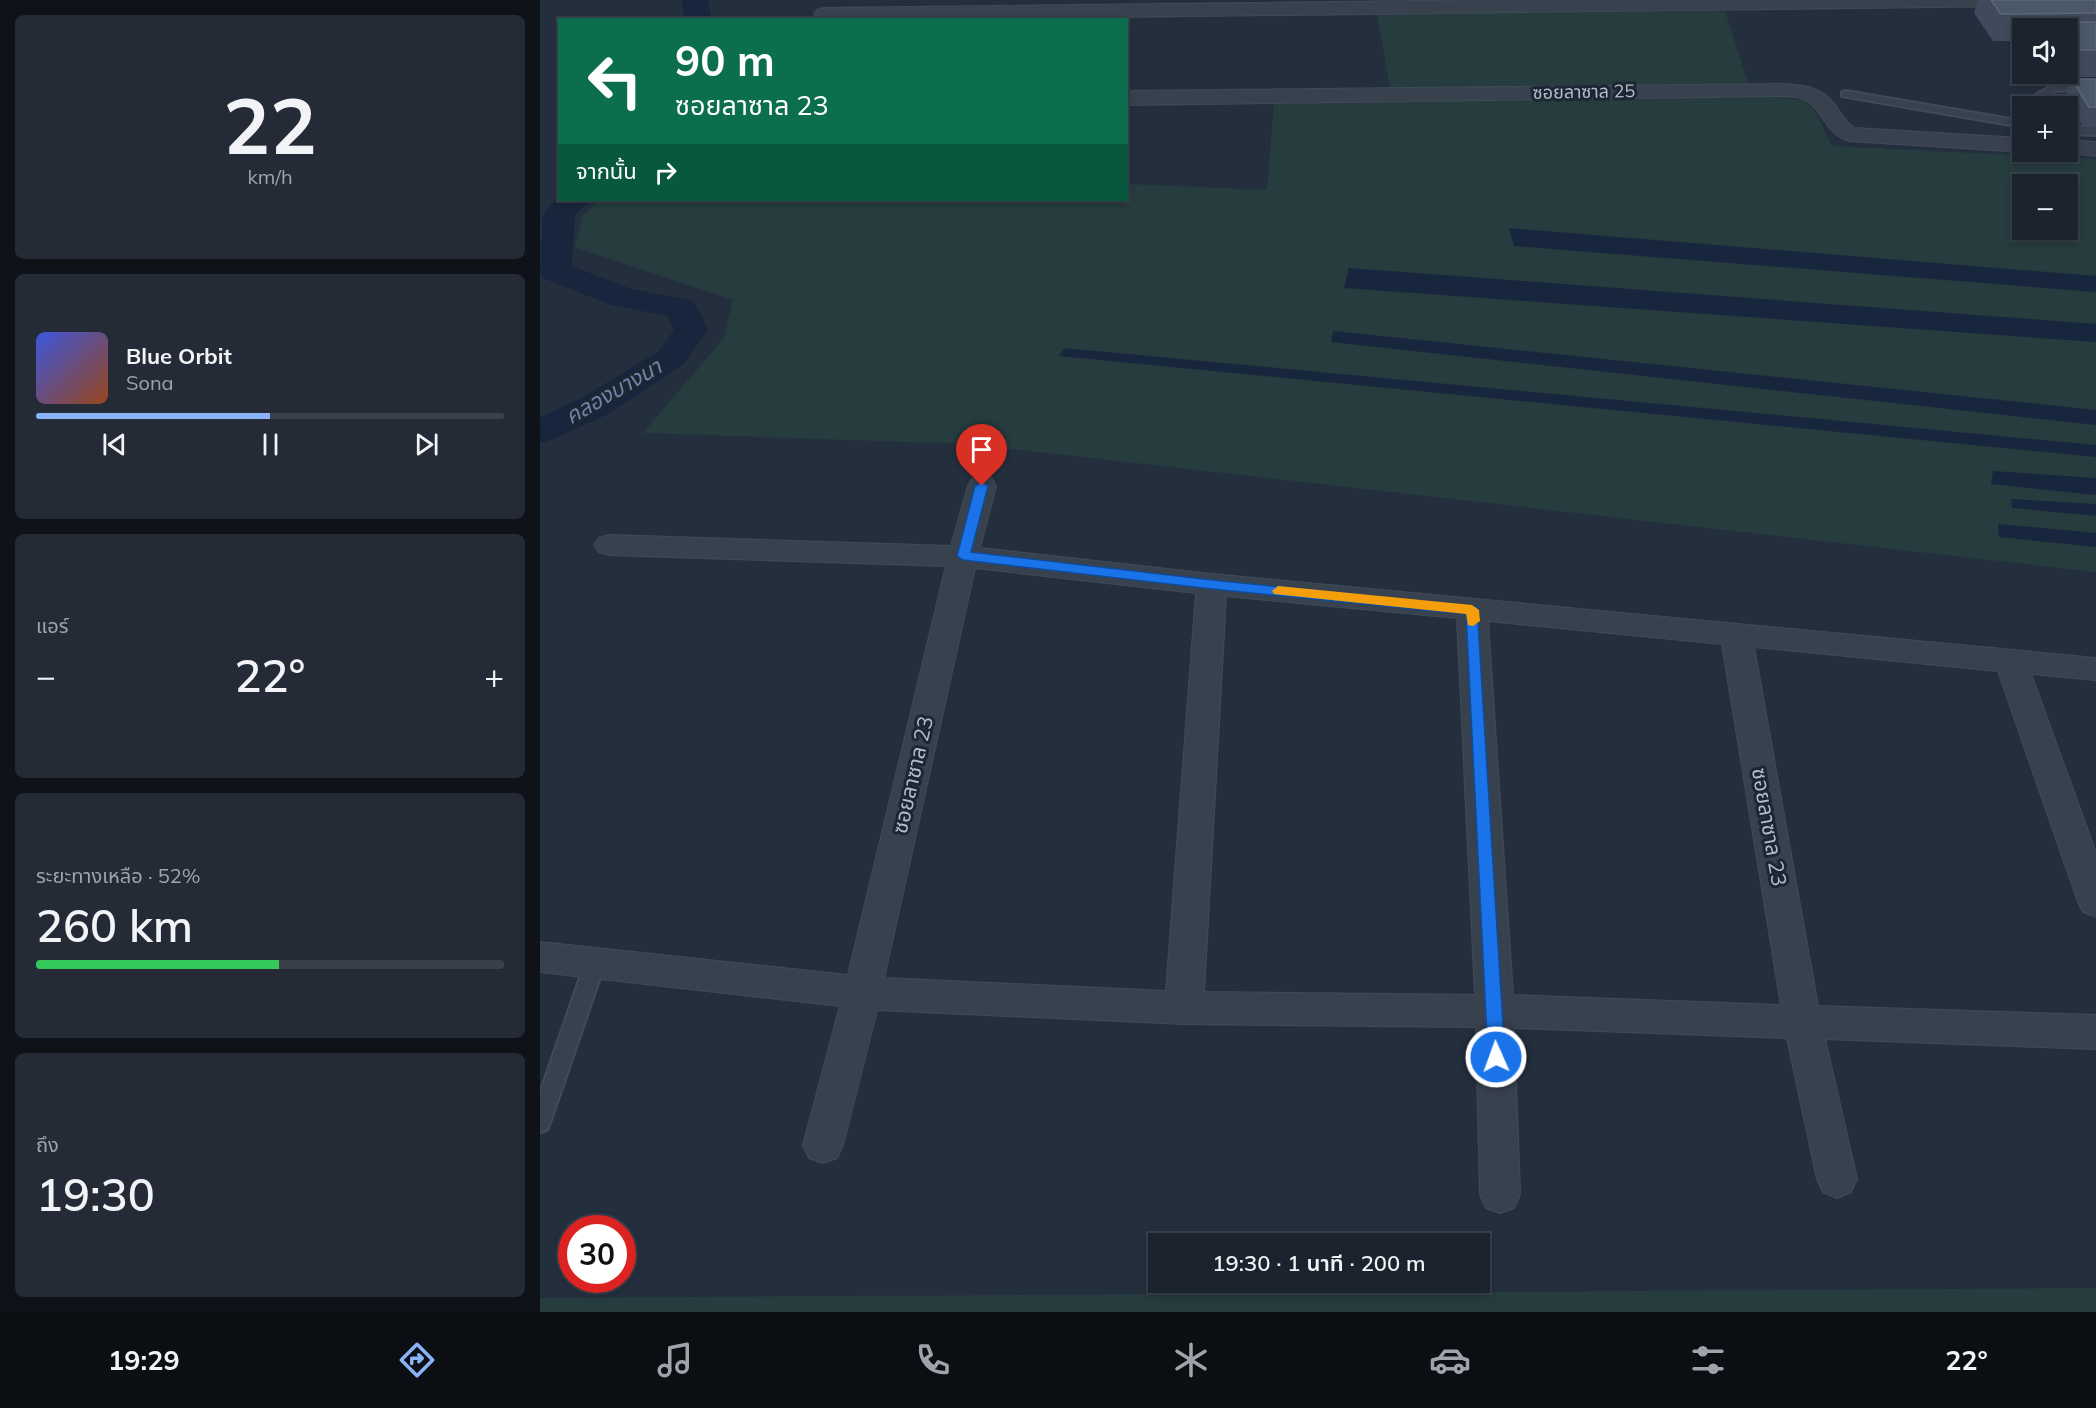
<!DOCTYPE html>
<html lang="th">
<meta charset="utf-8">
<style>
:root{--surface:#1b232e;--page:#242b36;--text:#f1f3f6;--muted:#a0a4aa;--line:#39404a;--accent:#8ab4f8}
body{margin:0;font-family:Mulish,"Noto Sans Thai",sans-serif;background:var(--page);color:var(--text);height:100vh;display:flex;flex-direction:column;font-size:22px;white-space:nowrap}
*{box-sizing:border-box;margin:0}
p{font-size:20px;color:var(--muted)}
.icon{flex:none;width:33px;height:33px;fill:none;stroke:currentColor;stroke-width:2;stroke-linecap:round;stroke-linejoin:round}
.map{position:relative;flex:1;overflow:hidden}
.side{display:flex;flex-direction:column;gap:15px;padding:15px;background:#0f1319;width:540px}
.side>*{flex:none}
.top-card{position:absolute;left:18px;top:18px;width:570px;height:183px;border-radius:0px;box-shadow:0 3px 9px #0003,0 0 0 2px var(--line);background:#0b6e4f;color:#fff;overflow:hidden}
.controls{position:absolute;left:1472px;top:18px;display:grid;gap:12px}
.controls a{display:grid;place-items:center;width:66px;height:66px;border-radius:0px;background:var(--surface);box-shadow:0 3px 9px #0003,0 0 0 2px var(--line);font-size:30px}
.speed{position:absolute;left:18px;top:1215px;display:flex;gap:12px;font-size:30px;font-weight:700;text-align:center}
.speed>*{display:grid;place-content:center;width:78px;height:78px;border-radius:50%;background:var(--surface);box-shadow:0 3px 9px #0003,0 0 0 2px var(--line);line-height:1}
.speed .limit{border:9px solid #d22;background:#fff;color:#111}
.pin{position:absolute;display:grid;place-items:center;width:51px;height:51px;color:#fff;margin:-62px -26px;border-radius:50% 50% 50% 0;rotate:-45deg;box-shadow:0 0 6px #0007}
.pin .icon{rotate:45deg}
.me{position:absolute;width:66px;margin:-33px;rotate:358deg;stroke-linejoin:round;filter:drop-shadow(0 0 4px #0008)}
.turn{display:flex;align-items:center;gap:21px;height:126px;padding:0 18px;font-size:27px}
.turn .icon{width:78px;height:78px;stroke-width:2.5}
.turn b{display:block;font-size:42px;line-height:51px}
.then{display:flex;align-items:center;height:57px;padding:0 18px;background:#0003;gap:12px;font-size:22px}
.big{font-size:45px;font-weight:600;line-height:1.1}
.side .widget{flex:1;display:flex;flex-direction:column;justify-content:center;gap:9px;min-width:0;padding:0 21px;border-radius:9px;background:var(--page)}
.side .dial{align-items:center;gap:0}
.dial b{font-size:78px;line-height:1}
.song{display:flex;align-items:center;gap:18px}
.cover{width:72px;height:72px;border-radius:9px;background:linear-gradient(135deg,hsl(230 70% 55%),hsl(20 70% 35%))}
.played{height:6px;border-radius:3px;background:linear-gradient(90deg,var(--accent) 50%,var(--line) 50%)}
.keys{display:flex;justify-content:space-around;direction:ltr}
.heat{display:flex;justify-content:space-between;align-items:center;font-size:33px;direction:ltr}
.charge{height:9px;border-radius:4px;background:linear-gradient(90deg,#34c759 52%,var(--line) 0)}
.trip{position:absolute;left:608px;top:1233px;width:342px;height:60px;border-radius:0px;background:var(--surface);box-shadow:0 3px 9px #0003,0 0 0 2px var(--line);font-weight:600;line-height:60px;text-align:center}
.tab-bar{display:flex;height:96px;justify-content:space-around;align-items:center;background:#0b0e12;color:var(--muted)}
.tab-bar .icon{width:42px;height:42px}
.tab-bar .on{color:var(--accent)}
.tab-bar b{font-size:27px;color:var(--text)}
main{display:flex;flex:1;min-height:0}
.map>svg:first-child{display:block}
.green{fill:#263c3f;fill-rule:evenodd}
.water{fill:#17263c}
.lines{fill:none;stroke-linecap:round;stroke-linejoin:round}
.canal{fill:#17263c;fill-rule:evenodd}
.service-casing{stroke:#414a57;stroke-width:4}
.minor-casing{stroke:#414a57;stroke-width:2}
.service{fill:#38414e;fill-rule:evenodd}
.minor{fill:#38414e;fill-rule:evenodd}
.wall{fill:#3f4b5c}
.building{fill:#4b5868;stroke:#5c6777;stroke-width:1.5}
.route{fill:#1a73e8;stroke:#114b97;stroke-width:1.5}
.slow{fill:#f59e0b}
.labels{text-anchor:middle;stroke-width:6;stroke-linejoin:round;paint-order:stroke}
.far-street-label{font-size:18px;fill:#b4bcc9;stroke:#1d2633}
.street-label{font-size:21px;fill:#b4bcc9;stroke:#1d2633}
.water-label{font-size:22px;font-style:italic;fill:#6d86a8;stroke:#1d2633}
</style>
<main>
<section class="side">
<div class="widget dial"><b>22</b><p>km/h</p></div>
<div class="widget">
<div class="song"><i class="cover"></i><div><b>Blue Orbit</b><p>Sona</p></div></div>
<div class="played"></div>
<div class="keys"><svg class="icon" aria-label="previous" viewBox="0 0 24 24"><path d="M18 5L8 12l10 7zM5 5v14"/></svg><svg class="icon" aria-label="pause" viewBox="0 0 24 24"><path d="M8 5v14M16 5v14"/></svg><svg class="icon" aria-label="next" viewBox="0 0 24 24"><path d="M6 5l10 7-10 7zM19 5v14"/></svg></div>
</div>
<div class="widget"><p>แอร์</p>
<div class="heat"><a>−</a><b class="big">22°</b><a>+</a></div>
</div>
<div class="widget"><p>ระยะทางเหลือ · 52%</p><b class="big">260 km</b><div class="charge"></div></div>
<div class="widget"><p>ถึง</p><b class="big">19:30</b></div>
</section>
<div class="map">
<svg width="1556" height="1312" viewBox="0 0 1556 1312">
<rect width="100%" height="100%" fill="#242f3e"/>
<path class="green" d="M 1185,11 L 1209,86 L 850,89 L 837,14 Z
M 1240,97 L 1264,101 L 1274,109 L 1292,146 L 1556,159 L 1556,572 L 428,444 L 103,433 L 184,338 L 193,300 L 35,247 L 43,215 L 60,200 L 586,200 L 587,184 L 727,190 L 734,103 ZM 1482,184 L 1527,184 L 1527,230 L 1482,230 Z
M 1556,1288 L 1556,1312 L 0,1312 L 0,1298 Z"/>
<path class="water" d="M 969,228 L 1556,276 L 1556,292 L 974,246 Z
M 809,268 L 1556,324 L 1556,342 L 804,288 Z
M 793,331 L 1556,410 L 1556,425 L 791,342 Z
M 524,348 L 1556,445 L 1556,457 L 519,356 Z
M 1453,471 L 1556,478 L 1556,495 L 1451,484 Z
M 1471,499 L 1556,504 L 1556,516 L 1472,508 Z
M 1458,524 L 1556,533 L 1556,547 L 1459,537 Z"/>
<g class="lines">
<path class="canal" d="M 142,0 L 168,0 L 172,20 L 144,20 Z
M 20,196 L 20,200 L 50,200 L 35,216 L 32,266 L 91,289 L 154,301 L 168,330 L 143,365 L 66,415 L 13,439 L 0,443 L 0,417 L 40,399 L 119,351 L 134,330 L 128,316 L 71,305 L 3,278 L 0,273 L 3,214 Z"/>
<g class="service-casing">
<path id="service" d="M 1556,83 L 1556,89 L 1516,91 L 1509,95 L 1511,106 L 1500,106 L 1497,94 L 1513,85 Z
M 1306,91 L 1482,121 L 1482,127 L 1302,96 L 1302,92 Z
M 1527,126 L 1556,127 L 1556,135 L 1527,134 Z
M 55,955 L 62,957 L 65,963 L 10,1123 L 7,1130 L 0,1132 L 0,1093 L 45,963 L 48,957 Z"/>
</g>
<g class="minor-casing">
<path id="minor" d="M 962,0 L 1487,0 L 1484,4 L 1477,6 L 333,20 L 282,20 L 277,18 L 274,14 L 277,10 L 284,8 Z
M 1241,84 C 1263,85 1282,86 1296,106 C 1301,114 1305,122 1314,128 L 1482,138 L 1483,152 L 1309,141 C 1283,134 1283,104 1260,98 C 1254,96 1247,97 1241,96 L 586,105 L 586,91 Z
M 1527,140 L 1556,142 L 1556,156 L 1519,152 L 1527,152 Z
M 442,477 L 452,479 L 456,486 L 440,548 L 672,574 L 1556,658 L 1556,680 L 1491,674 L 1556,853 L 1556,917 L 1543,912 L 1538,902 L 1458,671 L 1214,647 L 1278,1006 L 1556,1015 L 1556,1049 L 1285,1039 L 1317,1179 L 1311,1192 L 1297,1198 L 1283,1192 L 1277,1179 L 1247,1038 L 974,1028 L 980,1194 L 974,1208 L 960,1213 L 946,1208 L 940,1194 L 936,1027 L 644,1024 L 337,1010 L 303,1145 L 297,1158 L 283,1163 L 269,1158 L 263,1145 L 300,1006 L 0,972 L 0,942 L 308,975 L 406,566 L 69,555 L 59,552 L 54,545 L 59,538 L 69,535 L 411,546 L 428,486 L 432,479 ZM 435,568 L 656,593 L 626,991 L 344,978 ZM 686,596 L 917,618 L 935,995 L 664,992 ZM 948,621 L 1182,644 L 1241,1005 L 973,995 Z"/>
</g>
<use href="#service" class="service"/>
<use href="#minor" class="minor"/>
</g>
<path class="wall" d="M 1438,0 L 1556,0 L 1556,77 L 1519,77 L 1516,74 L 1527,74 L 1527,28 L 1482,28 L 1482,41 L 1453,41 L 1434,13 Z
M 1532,79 L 1556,79 L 1556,126 L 1543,126 L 1525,97 Z"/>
<path class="building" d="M 1451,0 L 1556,0 L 1556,13 L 1461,14 Z
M 1509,22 L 1556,22 L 1556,50 L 1527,50 L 1527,28 L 1513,28 Z
M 1532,79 L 1556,79 L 1556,107 L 1549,107 Z"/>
<path class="route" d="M 442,482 L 448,486 L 431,552 L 672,580 L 937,607 L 965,1057 L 962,1062 L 956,1064 L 951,1062 L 948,1057 L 926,614 L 672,589 L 423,560 L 417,556 L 435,486 Z"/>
<path class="slow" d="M 738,586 L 932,605 L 939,610 L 940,621 L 933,626 L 928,625 L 926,614 L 734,594 L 732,591 Z"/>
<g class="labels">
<g class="far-street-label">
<text transform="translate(1044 92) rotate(-1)" y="6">ซอยลาซาล 25</text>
</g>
<g class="street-label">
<text transform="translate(373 775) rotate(-77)" y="7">ซอยลาซาล 23</text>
<text transform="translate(1229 827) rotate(80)" y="7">ซอยลาซาล 23</text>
</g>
<g class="water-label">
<text transform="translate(73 391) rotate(-30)" y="8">คลองบางนา</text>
</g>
</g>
</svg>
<div class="controls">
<a><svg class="icon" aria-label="sound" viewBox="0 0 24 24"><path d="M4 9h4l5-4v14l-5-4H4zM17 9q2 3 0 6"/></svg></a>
<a>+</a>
<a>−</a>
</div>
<div class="speed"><div class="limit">30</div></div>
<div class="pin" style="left:442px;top:486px;background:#d93025"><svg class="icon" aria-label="arrive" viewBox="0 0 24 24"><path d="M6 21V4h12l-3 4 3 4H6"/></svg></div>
<svg class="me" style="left:956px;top:1057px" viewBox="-20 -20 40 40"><circle r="17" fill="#1a73e8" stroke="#fff" stroke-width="3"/><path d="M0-11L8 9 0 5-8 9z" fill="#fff"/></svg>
<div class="trip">19:30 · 1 นาที · 200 m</div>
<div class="top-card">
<div class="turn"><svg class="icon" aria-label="left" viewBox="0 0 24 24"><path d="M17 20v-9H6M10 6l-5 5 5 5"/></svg><div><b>90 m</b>ซอยลาซาล 23</div></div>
<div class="then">จากนั้น<svg class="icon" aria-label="right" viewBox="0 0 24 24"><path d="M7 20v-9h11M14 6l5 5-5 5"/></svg></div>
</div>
</div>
</main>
<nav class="tab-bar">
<b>19:29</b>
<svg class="icon on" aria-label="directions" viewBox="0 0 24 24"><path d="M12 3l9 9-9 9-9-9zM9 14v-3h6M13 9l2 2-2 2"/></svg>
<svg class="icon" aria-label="music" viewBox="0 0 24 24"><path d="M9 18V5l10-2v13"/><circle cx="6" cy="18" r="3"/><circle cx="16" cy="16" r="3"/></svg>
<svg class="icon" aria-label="phone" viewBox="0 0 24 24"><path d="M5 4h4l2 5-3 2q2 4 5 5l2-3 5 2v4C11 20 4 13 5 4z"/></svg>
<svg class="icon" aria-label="climate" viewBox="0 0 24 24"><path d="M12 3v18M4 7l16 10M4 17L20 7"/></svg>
<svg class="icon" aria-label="car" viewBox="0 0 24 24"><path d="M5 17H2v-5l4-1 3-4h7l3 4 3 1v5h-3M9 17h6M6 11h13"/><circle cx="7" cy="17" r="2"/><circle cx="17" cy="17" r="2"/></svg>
<svg class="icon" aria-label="filters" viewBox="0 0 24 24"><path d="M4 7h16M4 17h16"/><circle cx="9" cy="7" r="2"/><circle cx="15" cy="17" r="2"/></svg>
<b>22°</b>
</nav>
